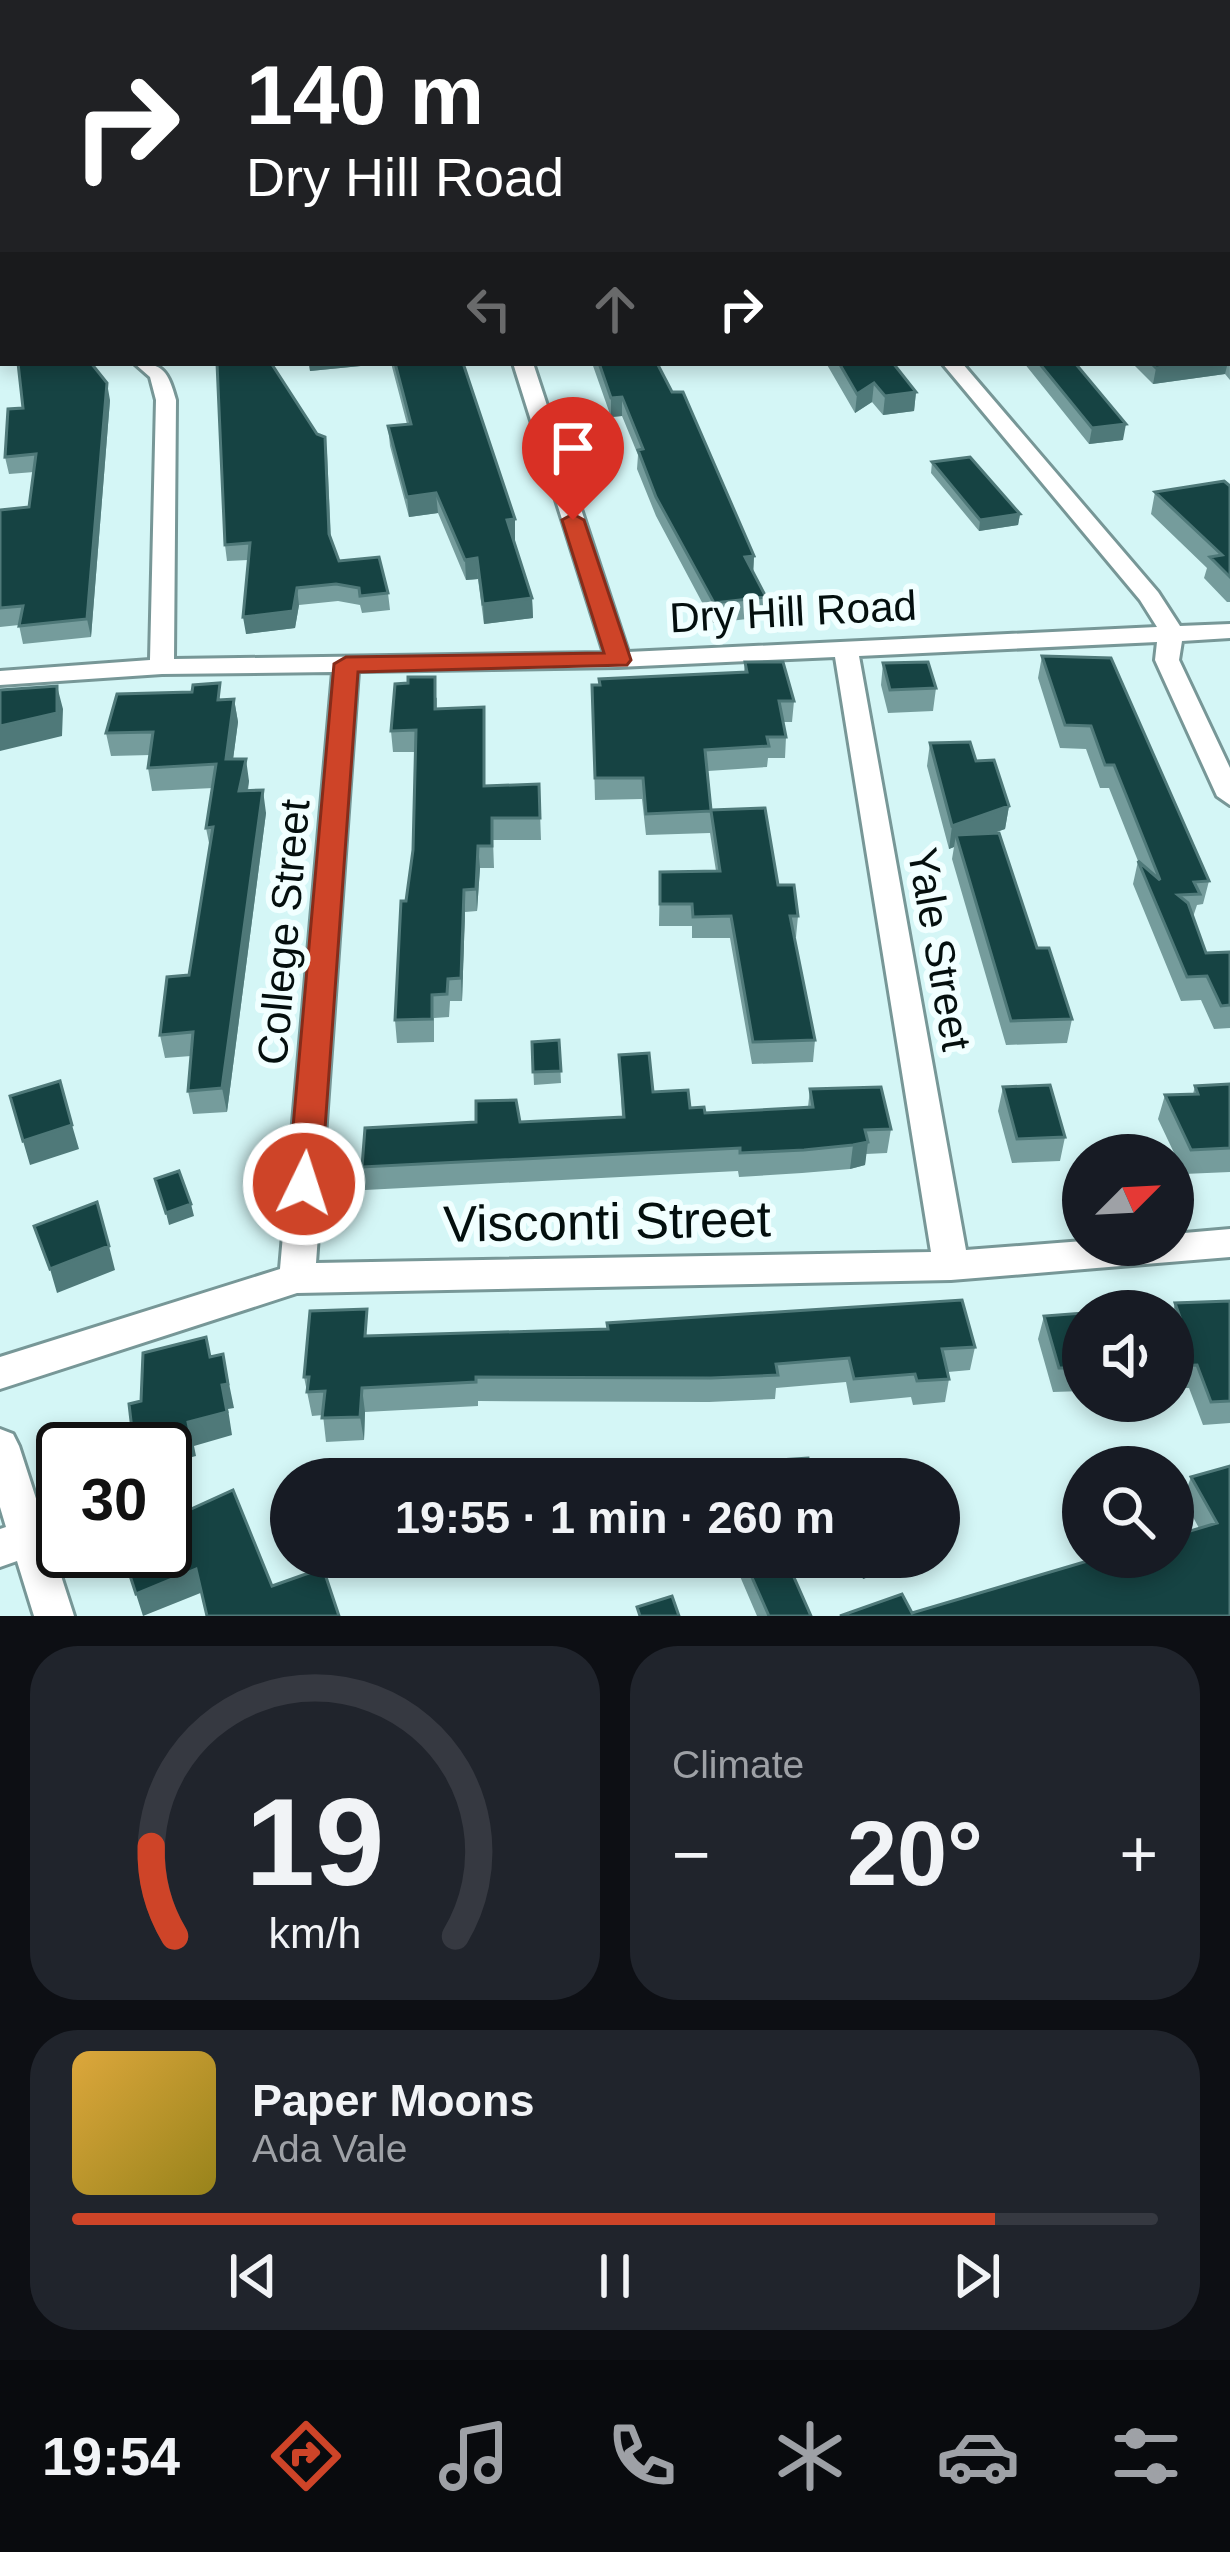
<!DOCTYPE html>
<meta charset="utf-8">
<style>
:root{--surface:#171b24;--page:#20242c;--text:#f1f3f6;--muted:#9ea1a6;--line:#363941;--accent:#ce4428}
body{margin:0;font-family:Helvetica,sans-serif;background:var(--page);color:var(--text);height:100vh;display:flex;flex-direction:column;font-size:45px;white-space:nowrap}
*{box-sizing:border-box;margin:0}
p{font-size:39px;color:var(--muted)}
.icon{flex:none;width:66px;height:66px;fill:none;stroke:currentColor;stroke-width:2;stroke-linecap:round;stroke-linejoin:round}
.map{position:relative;height:1616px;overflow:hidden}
.side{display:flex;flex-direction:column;gap:30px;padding:30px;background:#0d0f14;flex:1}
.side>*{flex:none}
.hud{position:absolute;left:0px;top:0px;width:1230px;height:366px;box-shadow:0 6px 18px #0003;background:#202124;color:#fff;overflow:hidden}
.needle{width:78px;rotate:66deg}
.buttons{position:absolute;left:1062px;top:1134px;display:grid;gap:24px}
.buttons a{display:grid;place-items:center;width:132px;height:132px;border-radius:50%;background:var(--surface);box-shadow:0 6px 18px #0003;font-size:60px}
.speed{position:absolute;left:36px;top:1422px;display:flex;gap:24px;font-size:60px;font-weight:700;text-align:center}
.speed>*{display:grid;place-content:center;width:156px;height:156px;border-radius:50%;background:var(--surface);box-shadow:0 6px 18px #0003;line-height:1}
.speed .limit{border:6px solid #111;border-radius:18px;background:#fff;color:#111}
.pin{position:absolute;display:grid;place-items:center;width:102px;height:102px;color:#fff;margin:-123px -51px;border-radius:50% 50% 50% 0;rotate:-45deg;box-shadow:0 0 12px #0007}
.pin .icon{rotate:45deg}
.me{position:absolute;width:132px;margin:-66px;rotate:4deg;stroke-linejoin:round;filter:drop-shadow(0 0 9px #0008)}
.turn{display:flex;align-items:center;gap:42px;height:252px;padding:0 48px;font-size:54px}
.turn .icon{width:156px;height:156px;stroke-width:2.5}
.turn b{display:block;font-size:84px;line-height:102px}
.lanes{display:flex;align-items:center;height:114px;padding:0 48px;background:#0003;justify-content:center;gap:60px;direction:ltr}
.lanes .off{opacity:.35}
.big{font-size:90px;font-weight:700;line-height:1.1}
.side .tile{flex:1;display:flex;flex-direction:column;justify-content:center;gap:18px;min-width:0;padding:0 42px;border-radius:48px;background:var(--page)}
.side .dial{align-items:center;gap:0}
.dial svg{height:312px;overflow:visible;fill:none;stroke:var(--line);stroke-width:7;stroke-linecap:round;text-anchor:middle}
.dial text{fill:var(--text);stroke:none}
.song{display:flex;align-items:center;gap:36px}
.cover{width:144px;height:144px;border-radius:18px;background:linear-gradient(135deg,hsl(40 70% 55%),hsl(50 70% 35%))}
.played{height:12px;border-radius:6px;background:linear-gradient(90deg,var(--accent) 85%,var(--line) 85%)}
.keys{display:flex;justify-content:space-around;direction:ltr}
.heat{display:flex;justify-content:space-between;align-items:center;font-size:66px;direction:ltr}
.side .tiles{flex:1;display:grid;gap:30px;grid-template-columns:1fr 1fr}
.tile:last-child{grid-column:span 2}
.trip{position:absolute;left:270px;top:1458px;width:690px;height:120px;border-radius:60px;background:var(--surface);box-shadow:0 6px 18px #0003;font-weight:700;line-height:120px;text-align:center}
.tab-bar{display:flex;height:192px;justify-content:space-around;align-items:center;background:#090b0e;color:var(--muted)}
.tab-bar .icon{width:84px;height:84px}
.tab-bar .active{color:var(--accent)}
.tab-bar b{font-size:54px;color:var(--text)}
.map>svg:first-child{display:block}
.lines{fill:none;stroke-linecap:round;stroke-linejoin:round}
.minor-casing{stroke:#779797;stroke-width:6}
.secondary-casing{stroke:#779797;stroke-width:6}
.minor{fill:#fff;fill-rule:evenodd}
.secondary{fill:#ffebe7;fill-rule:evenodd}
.wall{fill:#759c9c}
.shaded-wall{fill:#4f7979}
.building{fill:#164343;stroke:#4f7979;stroke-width:3}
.route{fill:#ce4428;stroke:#862c1a;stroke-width:3}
.labels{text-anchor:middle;stroke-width:12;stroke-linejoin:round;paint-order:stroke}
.street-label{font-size:42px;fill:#040f0e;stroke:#f1ffff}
.near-street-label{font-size:51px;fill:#040f0e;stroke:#f1ffff}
</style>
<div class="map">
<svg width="1230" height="1616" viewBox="0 0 1230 1616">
<rect width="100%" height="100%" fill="#d4f6f6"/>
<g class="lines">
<g class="minor-casing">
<path id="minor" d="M 182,0 L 196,0 L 196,3 L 182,3 Z
M 1227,106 L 1230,106 L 1230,116 L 1227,116 Z
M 0,329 L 3,329 L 3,341 L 0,341 Z
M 134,363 C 164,363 168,372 176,400 L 174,659 L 604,653 L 513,363 L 533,363 L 628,652 L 1157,627 L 1140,600 L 942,363 L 962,363 L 1158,592 L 1180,626 L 1230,624 L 1230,638 L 1182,641 L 1179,660 L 1230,768 L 1230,805 L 1217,796 L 1155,660 L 1157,642 L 859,656 L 966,1250 L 1083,1241 L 1083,1245 L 1173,1245 L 1173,1234 L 1230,1229 L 1230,1257 L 951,1280 L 297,1293 L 0,1389 L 0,1357 L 280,1269 L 333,672 L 162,674 L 0,685 L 0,671 L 150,660 L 156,400 L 150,377 ZM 835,657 L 931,1252 L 316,1263 L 358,671 L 618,667 Z
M 0,1429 L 13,1434 L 19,1446 L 74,1616 L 34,1616 L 17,1561 L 0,1567 L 0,1529 L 6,1527 L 0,1507 Z"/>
</g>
<g class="secondary-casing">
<path id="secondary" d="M 0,183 L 3,183 L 3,197 L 0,197 Z
M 1227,209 L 1230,209 L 1230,223 L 1227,223 Z"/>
</g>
<use href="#minor" class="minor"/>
<use href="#secondary" class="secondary"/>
</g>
<path class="wall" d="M 881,0 L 940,0 L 936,3 L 889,3 Z
M 1038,0 L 1230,0 L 1227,3 Z
M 1229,246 L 1230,380 L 1225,374 L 1153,384 L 1132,363 L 1227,363 Z
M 0,262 L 3,262 L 3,313 L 0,313 Z
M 309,363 L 463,363 L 515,540 L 513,540 L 532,598 L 533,618 L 484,624 L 478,579 L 466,580 L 438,513 L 409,517 L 390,446 L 388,426 L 407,424 L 391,363 L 310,371 Z
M 592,363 L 657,363 L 754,556 L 753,573 L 766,597 L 764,617 L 713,623 L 656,516 L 637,469 L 638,455 L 622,416 L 611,417 Z
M 826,363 L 893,363 L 916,392 L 914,411 L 883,415 L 872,402 L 855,413 Z
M 1024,363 L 1075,363 L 1123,440 L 1089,444 Z
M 110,400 L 91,637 L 23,644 L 19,625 L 0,627 L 0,510 L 29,507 L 34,472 L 9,474 L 5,457 Z
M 327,453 L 331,538 L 339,561 L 388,593 L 390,610 L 362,613 L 360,605 L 338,601 L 299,605 L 295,628 L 246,634 L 248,560 L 227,561 L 225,545 Z
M 932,462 L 1020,514 L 1018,525 L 979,531 L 931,473 Z
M 1230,486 L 1230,602 L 1227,602 L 1204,578 L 1207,568 L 1151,514 L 1155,492 Z
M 1042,656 L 1209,881 L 1203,904 L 1197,905 L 1193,917 L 1206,953 L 1230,952 L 1230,1028 L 1214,1029 L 1201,1000 L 1181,1001 L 1133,884 L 1138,861 L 1109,788 L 1100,788 L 1086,749 L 1060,748 L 1038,678 Z
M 745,662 L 794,701 L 792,722 L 783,722 L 786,737 L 785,758 L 768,758 L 767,767 L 708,771 L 711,810 L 778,885 L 798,916 L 796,937 L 794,937 L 815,1040 L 813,1062 L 752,1064 L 730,938 L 692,938 L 692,926 L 659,926 L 660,872 L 716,871 L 710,833 L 646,835 L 642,799 L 595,800 L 592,685 L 744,672 Z
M 883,663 L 936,688 L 933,711 L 888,713 L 881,685 Z
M 408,683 L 437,698 L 437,709 L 485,728 L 485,786 L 539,784 L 541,840 L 493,840 L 494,868 L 480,868 L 477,911 L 465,912 L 462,1001 L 450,1001 L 449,1017 L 434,1018 L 434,1042 L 397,1043 L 395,1020 L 406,901 L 413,850 L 415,752 L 393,752 L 391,731 Z
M 234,699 L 238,722 L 233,759 L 249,781 L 248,791 L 266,813 L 227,1112 L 193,1114 L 188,1091 L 191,1056 L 165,1058 L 160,1035 L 189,975 L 210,848 L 206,828 L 213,788 L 152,791 L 148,768 L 150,755 L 111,756 L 106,733 L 223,700 Z
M 930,743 L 976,761 L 1009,806 L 1005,829 L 993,833 L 1037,948 L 1072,1019 L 1067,1043 L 1006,1045 L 952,859 L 954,847 L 949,849 L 927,766 Z
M 559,1040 L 561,1083 L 534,1085 L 532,1042 Z
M 619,1055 L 653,1092 L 705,1113 L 808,1107 L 810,1089 L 891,1129 L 887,1153 L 866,1154 L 865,1165 L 850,1169 L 802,1173 L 739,1177 L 738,1171 L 365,1190 L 362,1167 L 520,1122 L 622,1117 Z
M 1230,1084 L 1230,1172 L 1184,1174 L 1158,1119 L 1165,1095 L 1193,1094 L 1195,1086 Z
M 1003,1087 L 1065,1137 L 1060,1161 L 1012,1163 L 998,1111 Z
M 1230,1301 L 1230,1423 L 1203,1425 L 1189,1388 L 1173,1388 L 1173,1311 L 1175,1303 Z
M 1083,1313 L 1083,1391 L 1053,1392 L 1038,1339 L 1044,1316 Z
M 370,1336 L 975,1347 L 970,1370 L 948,1372 L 949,1379 L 945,1402 L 913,1405 L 911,1397 L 850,1403 L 846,1382 L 776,1388 L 775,1399 L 709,1402 L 478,1401 L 478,1406 L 365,1412 L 364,1440 L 326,1442 L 323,1415 L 312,1416 L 304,1377 Z
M 1230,1466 L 1230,1616 L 912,1613 L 1199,1528 L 1183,1499 L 1191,1477 Z
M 740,1557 L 785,1557 L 811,1616 L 757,1616 L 739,1574 Z
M 852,1557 L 896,1557 L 894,1567 L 863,1579 Z"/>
<path class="shaded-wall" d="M 1227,358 L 1229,358 L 1225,374 L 1153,384 L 1156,368 L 1192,363 L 1227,363 Z
M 309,363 L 391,363 L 310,371 Z
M 107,383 L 110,400 L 91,637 L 87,619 Z
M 874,383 L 872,402 L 855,413 L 857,394 Z
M 916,392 L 914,411 L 883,415 L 885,396 Z
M 622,397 L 622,416 L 611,417 L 611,398 Z
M 1126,424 L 1123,440 L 1089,444 L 1092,428 Z
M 436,493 L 438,513 L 409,517 L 407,497 Z
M 1020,514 L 1018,525 L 979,531 L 980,520 Z
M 515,519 L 515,540 L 508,541 L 507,520 Z
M 754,556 L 753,576 L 745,557 Z
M 477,558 L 478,579 L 466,580 L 465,560 Z
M 297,588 L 299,605 L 295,628 L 246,634 L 243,617 Z
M 532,598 L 533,618 L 484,624 L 483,604 Z
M 57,686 L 63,709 L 62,736 L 0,751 L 0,726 Z
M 234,699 L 238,722 L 230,782 L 226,759 Z
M 246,759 L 249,781 L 243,814 L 239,791 Z
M 263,790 L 266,813 L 227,1112 L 222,1088 Z
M 1009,806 L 1005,829 L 959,845 L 956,835 L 954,847 L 949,849 L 952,826 Z
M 478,846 L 480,868 L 477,911 L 476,889 Z
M 464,890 L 465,912 L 462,1001 L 461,978 Z
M 72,1125 L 79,1149 L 30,1165 L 23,1141 Z
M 868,1142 L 865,1165 L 850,1169 L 853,1145 Z
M 191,1204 L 194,1216 L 169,1225 L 166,1213 Z
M 109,1246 L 115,1270 L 57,1293 L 50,1269 Z
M 223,1354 L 234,1408 L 228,1409 L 232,1435 L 194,1446 L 196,1456 L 165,1464 L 165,1449 L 135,1449 L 134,1447 L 188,1422 L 222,1385 Z
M 362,1388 L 365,1412 L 364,1440 L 360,1417 Z
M 893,1557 L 896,1557 L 894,1567 L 863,1579 L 865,1567 Z
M 196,1569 L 203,1592 L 143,1616 L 136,1594 Z"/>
<path class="building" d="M 326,0 L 564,0 L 565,3 L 330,3 Z
M 903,0 L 931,0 L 927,3 L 911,3 Z
M 1038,0 L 1120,0 L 1115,3 L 1032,3 Z
M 1158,0 L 1230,0 L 1220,3 L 1165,3 Z
M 1227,127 L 1230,128 L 1230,181 L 1227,181 Z
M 1227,246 L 1230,247 L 1230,360 L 1227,358 Z
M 0,262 L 3,262 L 3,295 L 0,295 Z
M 18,363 L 91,363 L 107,383 L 87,619 L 19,626 L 23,606 L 0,608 L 0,510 L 29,507 L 36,454 L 5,457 L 8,409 L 23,408 Z
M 217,363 L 271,363 L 317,434 L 325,437 L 329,534 L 339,561 L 379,557 L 388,593 L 360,596 L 359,588 L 336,584 L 297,588 L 293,611 L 243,617 L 250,543 L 225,545 Z
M 395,363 L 463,363 L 515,519 L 507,520 L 532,598 L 483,604 L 477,558 L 465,560 L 436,493 L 407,497 L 388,426 L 411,424 Z
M 599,363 L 657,363 L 672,392 L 683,392 L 754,556 L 745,557 L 766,597 L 714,603 L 656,497 L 638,450 L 643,449 L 622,397 L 611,398 Z
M 839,363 L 893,363 L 916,392 L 885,396 L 874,383 L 857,394 Z
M 1039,363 L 1075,363 L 1126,424 L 1092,428 Z
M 1151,363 L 1192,363 L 1156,368 Z
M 970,457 L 1020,514 L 980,520 L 932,462 Z
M 1224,481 L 1230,486 L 1230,577 L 1210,557 L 1222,555 L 1155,492 Z
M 1042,656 L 1111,658 L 1209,881 L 1194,882 L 1200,894 L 1178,895 L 1188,903 L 1206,953 L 1230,952 L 1230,1005 L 1221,1006 L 1207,976 L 1187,977 L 1138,861 L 1160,880 L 1114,765 L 1105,765 L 1091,726 L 1065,725 Z
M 745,662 L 783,662 L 794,701 L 779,701 L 786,737 L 767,737 L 769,746 L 705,750 L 711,810 L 765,808 L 778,885 L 794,885 L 798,916 L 790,916 L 815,1040 L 753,1042 L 731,916 L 693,917 L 692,904 L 660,904 L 660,872 L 720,871 L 711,811 L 646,814 L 643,778 L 595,778 L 592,685 L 600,685 L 599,679 L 747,672 Z
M 928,662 L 936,688 L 890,690 L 883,663 Z
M 408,677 L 435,677 L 435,709 L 484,707 L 484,786 L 539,784 L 540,818 L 492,818 L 492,846 L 478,846 L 476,889 L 464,890 L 461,978 L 448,979 L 447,994 L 432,995 L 432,1019 L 395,1020 L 401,901 L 406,901 L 413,850 L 416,730 L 391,731 L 395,684 L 408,683 Z
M 220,683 L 218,700 L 234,699 L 226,759 L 246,759 L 239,791 L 263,790 L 222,1088 L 188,1091 L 193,1032 L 160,1035 L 167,977 L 189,975 L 213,827 L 206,828 L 216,764 L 148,768 L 153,732 L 106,733 L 117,694 L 192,692 L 193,685 Z
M 57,686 L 57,713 L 0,726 L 0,690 Z
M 970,742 L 976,761 L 994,760 L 1009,806 L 952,826 L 930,743 Z
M 999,833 L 1037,948 L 1049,948 L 1072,1019 L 1011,1021 L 956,835 Z
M 559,1040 L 561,1071 L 533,1072 L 532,1042 Z
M 649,1053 L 653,1092 L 688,1090 L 690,1108 L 704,1107 L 705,1113 L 813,1107 L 810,1089 L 881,1087 L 891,1129 L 865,1130 L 868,1142 L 853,1145 L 804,1150 L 740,1153 L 740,1148 L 362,1167 L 365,1128 L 476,1122 L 476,1101 L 516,1100 L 520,1122 L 624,1117 L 619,1055 Z
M 60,1081 L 72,1125 L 23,1141 L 10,1096 Z
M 1230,1084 L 1230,1148 L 1191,1150 L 1165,1095 L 1198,1094 L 1195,1086 Z
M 1050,1085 L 1065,1137 L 1017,1139 L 1003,1087 Z
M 179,1171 L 191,1204 L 166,1213 L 155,1179 Z
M 97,1202 L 109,1246 L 50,1269 L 34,1226 Z
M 962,1300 L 975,1347 L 942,1349 L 949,1379 L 917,1381 L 915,1374 L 854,1379 L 849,1358 L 776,1364 L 778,1375 L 711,1378 L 476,1377 L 476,1382 L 362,1388 L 360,1417 L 322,1418 L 325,1391 L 307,1392 L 309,1377 L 304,1377 L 310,1311 L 367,1309 L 365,1336 L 608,1329 L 607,1323 Z
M 1230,1301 L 1230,1401 L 1211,1402 L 1197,1365 L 1173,1366 L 1173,1324 L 1182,1323 L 1175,1303 Z
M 1083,1313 L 1083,1368 L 1059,1368 L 1044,1316 Z
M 206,1337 L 210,1357 L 223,1354 L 228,1384 L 222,1385 L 227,1412 L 188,1422 L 190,1432 L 134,1447 L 129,1404 L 141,1401 L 143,1353 Z
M 808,1458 L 811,1479 L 783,1479 L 780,1460 Z
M 1230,1466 L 1230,1616 L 840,1616 L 902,1594 L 912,1613 L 1101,1557 L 1173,1557 L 1173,1536 L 1217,1523 L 1191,1477 Z
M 233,1490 L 272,1586 L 323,1568 L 339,1616 L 207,1616 L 196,1569 L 136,1594 L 122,1551 L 165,1551 L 165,1521 Z
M 743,1557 L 785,1557 L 811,1616 L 769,1616 Z
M 860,1557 L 893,1557 L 865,1567 Z
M 672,1596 L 679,1616 L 640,1616 L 637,1607 Z"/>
<path class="route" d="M 573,514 L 584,520 L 631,660 L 627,665 L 358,672 L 321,1184 L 316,1193 L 293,1193 L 288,1184 L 334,664 L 346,657 L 604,653 L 562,520 Z"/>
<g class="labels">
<g class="street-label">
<text transform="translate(793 611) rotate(-3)" y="15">Dry Hill Road</text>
<text transform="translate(283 932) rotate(-85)" y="15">College Street</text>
<text transform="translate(940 949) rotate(80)" y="15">Yale Street</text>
</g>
<g class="near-street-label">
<text transform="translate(607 1221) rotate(-1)" y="18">Visconti Street</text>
</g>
</g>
</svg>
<div class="buttons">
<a><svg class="needle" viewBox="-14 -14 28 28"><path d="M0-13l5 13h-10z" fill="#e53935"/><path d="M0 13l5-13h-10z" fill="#9ea1a6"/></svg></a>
<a><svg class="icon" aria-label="sound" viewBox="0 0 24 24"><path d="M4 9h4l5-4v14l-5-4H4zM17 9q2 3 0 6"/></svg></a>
<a><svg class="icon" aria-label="search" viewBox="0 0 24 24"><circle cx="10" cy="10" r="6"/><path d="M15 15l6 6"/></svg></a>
</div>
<div class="speed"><div class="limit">30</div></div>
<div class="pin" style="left:573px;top:520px;background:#d93025"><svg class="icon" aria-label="arrive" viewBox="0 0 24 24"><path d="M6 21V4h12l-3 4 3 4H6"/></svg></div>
<svg class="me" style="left:304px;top:1184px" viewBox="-20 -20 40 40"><circle r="17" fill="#ce4428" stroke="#fff" stroke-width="3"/><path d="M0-11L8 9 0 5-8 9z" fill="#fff"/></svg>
<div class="trip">19:55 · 1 min · 260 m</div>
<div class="hud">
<div class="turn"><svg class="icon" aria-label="right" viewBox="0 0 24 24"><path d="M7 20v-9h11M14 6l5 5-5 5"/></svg><div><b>140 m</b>Dry Hill Road</div></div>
<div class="lanes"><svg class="icon off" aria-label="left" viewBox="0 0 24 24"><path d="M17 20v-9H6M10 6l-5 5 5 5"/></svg><svg class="icon off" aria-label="ahead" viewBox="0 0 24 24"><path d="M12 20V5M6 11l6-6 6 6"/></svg><svg class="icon" aria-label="right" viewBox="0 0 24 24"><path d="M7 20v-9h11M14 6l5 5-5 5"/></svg></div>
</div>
</div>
<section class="side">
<div class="tiles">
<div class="tile dial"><svg viewBox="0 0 100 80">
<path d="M14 69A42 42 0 1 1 86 69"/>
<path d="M14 69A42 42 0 0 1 8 46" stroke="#ce4428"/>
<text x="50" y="56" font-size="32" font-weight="700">19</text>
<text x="50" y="72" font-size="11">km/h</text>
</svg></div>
<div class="tile"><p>Climate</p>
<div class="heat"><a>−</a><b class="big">20°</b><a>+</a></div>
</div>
<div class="tile">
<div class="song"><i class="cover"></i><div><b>Paper Moons</b><p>Ada Vale</p></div></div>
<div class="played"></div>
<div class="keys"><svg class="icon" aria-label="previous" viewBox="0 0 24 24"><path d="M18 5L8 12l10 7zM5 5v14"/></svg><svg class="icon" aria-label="pause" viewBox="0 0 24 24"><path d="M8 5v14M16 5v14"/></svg><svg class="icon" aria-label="next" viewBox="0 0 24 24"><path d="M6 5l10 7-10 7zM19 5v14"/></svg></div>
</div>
</div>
</section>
<nav class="tab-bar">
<b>19:54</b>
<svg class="icon active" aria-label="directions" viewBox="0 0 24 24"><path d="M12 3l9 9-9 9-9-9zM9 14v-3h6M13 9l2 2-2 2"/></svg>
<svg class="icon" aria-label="music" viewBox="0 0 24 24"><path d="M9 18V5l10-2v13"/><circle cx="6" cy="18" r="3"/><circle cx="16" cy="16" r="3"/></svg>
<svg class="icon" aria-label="phone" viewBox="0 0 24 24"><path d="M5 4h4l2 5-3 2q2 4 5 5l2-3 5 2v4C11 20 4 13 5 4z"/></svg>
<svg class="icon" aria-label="climate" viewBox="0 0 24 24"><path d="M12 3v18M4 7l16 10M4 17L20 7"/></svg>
<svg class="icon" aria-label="car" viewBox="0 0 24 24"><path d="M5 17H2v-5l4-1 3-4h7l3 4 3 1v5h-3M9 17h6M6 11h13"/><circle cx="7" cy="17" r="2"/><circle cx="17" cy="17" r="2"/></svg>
<svg class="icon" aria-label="filters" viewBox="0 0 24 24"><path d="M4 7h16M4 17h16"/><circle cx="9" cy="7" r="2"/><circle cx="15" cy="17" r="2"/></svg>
</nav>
